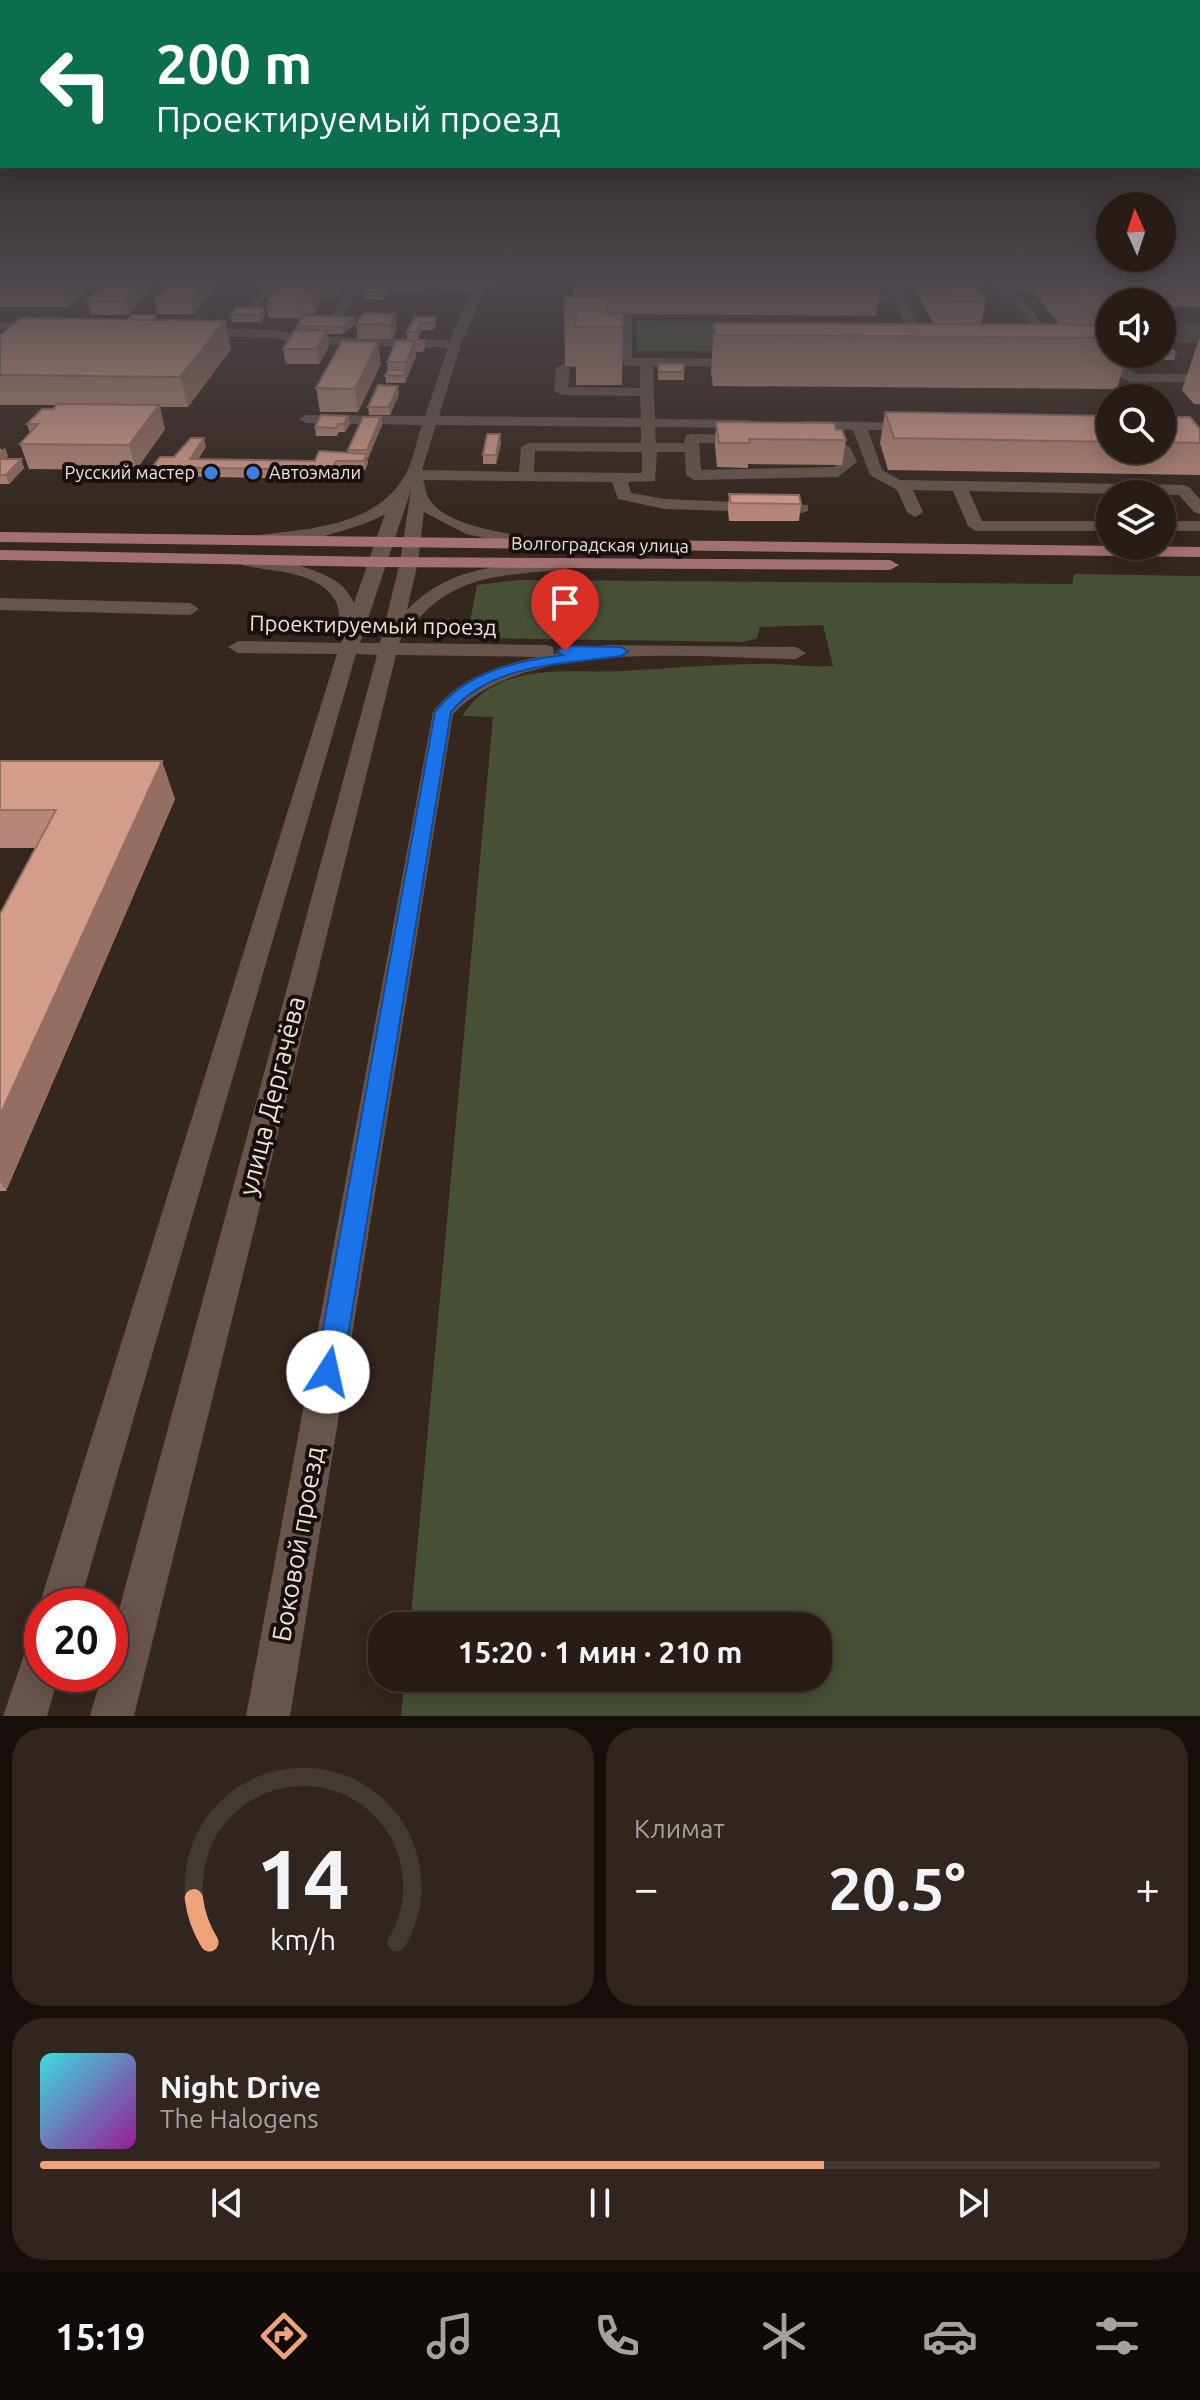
<!DOCTYPE html>
<html lang="ru">
<meta charset="utf-8">
<style>
:root{--surface:#281c16;--page:#30251f;--text:#f1f3f6;--muted:#a5a1a1;--line:#443a35;--accent:#f0a378}
body{margin:0;font-family:Ubuntu,sans-serif;background:var(--page);color:var(--text);height:100vh;display:flex;flex-direction:column;font-size:30px;white-space:nowrap}
*{box-sizing:border-box;margin:0}
p{font-size:26px;color:var(--muted)}
.icon{flex:none;width:44px;height:44px;fill:none;stroke:currentColor;stroke-width:2;stroke-linecap:round;stroke-linejoin:round}
.map{position:relative;height:1716px;overflow:hidden}
.drawer{display:flex;flex-direction:column;gap:12px;padding:12px;background:#160f0c;flex:1}
.drawer>*{flex:none}
.banner{position:absolute;left:0px;top:0px;width:1200px;height:168px;box-shadow:0 4px 20px #0003,0 0 0 2px var(--line);background:#0b6e4f;color:#fff;overflow:hidden}
.needle{width:52px;rotate:357deg}
.tools{position:absolute;left:1096px;top:192px;display:grid;gap:16px}
.tools a{display:grid;place-items:center;width:80px;height:80px;border-radius:50%;background:var(--surface);box-shadow:0 4px 20px #0003,0 0 0 2px var(--line);font-size:40px}
.speed{position:absolute;left:24px;top:1588px;display:flex;gap:16px;font-size:40px;font-weight:700;text-align:center}
.speed>*{display:grid;place-content:center;width:104px;height:104px;border-radius:50%;background:var(--surface);box-shadow:0 4px 20px #0003,0 0 0 2px var(--line);line-height:1}
.speed .limit{border:12px solid #d22;background:#fff;color:#111}
.pin{position:absolute;display:grid;place-items:center;width:68px;height:68px;color:#fff;margin:-82px -34px;border-radius:50% 50% 50% 0;rotate:-45deg;box-shadow:0 0 8px #0007}
.pin .icon{rotate:45deg}
.me{position:absolute;width:88px;margin:-44px;rotate:10deg;stroke-linejoin:round;filter:drop-shadow(0 0 6px #0008)}
.turn{display:flex;align-items:center;gap:28px;height:168px;padding:0 24px;font-size:36px}
.turn .icon{width:104px;height:104px;stroke-width:2.5}
.turn b{display:block;font-size:56px;line-height:68px}
.big{font-size:60px;font-weight:700;line-height:1.1}
.drawer .tile{flex:1;display:flex;flex-direction:column;justify-content:center;gap:12px;min-width:0;padding:0 28px;border-radius:32px;background:var(--page)}
.drawer .dial{align-items:center;gap:0}
.dial svg{height:208px;overflow:visible;fill:none;stroke:var(--line);stroke-width:7;stroke-linecap:round;text-anchor:middle}
.dial text{fill:var(--text);stroke:none}
.song{display:flex;align-items:center;gap:24px}
.cover{width:96px;height:96px;border-radius:12px;background:linear-gradient(135deg,hsl(180 70% 55%),hsl(300 70% 35%))}
.played{height:8px;border-radius:4px;background:linear-gradient(90deg,var(--accent) 70%,var(--line) 70%)}
.keys{display:flex;justify-content:space-around;direction:ltr}
.heat{display:flex;justify-content:space-between;align-items:center;font-size:44px;direction:ltr}
.drawer .tiles{flex:1;display:grid;gap:12px;grid-template-columns:1fr 1fr}
.tile:last-child{grid-column:span 2}
.trip{position:absolute;left:368px;top:1612px;width:464px;height:80px;border-radius:32px;background:var(--surface);box-shadow:0 4px 20px #0003,0 0 0 2px var(--line);font-weight:700;line-height:80px;text-align:center}
.menu{display:flex;height:128px;justify-content:space-around;align-items:center;background:#100b09;color:var(--muted)}
.menu .icon{width:56px;height:56px}
.menu .selected{color:var(--accent)}
.menu b{font-size:36px;color:var(--text)}
.map>svg:first-child{display:block}
.green{fill:#474f35}
.lines{fill:none;stroke-linecap:round;stroke-linejoin:round}
.minor{fill:#67554d;fill-rule:evenodd}
.major{fill:#a47172;fill-rule:evenodd}
.wall{fill:#b68778}
.shaded-wall{fill:#946e61}
.building{fill:#d49d8b;stroke:#946e61;stroke-width:2}
.route{fill:#1a73e8;stroke:#114b97;stroke-width:2}
.shop-dot{fill:#3f7fe0;stroke:#18100d;stroke-width:3}
.labels{text-anchor:middle;stroke-width:8;stroke-linejoin:round;paint-order:stroke}
.far-poi-label{font-size:18px;fill:#ece1dc;stroke:#18100d;text-anchor:end}
.far-street-label{font-size:18px;fill:#ece1dc;stroke:#18100d}
.street-label{font-size:22px;fill:#ece1dc;stroke:#18100d}
.near-street-label{font-size:26px;fill:#ece1dc;stroke:#18100d}
</style>
<div class="map">
<svg width="1200" height="1716" viewBox="0 0 1200 1716">
<rect width="100%" height="100%" fill="#35261e"/>
<path class="green" d="M 637,321 L 900,323 L 915,352 L 637,351 Z
M 1162,324 L 1200,324 L 1200,343 L 1162,342 Z
M 1074,574 L 1200,576 L 1200,1716 L 401,1716 L 405,1678 L 818,1678 L 818,1626 L 410,1626 L 493,717 L 462,716 C 499,659 568,674 625,671 C 670,668 715,664 760,664 C 784,663 809,668 833,666 L 823,625 L 760,627 L 757,638 L 743,642 L 467,638 L 477,585 L 519,580 L 1072,584 Z"/>
<g class="lines">
<path class="minor" d="M 478,278 L 490,278 L 461,344 L 439,416 L 641,418 L 640,396 L 561,395 L 554,391 L 556,368 L 563,364 L 570,368 L 568,387 L 640,388 L 640,366 L 626,366 L 620,362 L 620,314 L 626,310 L 632,314 L 632,358 L 744,359 L 750,363 L 744,367 L 653,366 L 655,419 L 748,420 L 755,424 L 748,428 L 655,427 L 656,443 L 684,443 L 686,435 L 691,434 L 830,436 L 850,447 L 857,462 L 838,477 L 694,480 L 686,475 L 685,452 L 657,452 L 655,481 L 628,482 L 631,493 L 665,499 L 808,505 L 808,511 L 802,513 L 665,509 L 618,499 L 612,482 L 423,480 C 426,486 425,492 428,497 C 444,528 513,533 543,540 L 546,544 L 537,549 L 466,534 L 424,512 L 418,562 L 407,610 C 452,563 506,566 566,559 L 575,564 L 566,569 C 508,576 461,572 418,619 C 411,627 403,634 399,643 L 546,645 L 553,647 L 554,654 L 607,645 L 796,647 L 806,653 L 796,659 C 696,658 528,637 453,714 L 290,1716 L 246,1716 L 433,712 C 458,678 498,665 538,657 L 396,655 L 134,1716 L 90,1716 L 102,1674 L 110,1674 L 110,1643 L 377,655 L 356,654 L 79,1606 L 42,1606 L 42,1614 L 39,1606 L 337,654 L 238,653 L 228,647 L 238,641 L 341,643 L 343,638 C 339,626 341,611 335,600 C 318,570 270,572 242,565 L 239,561 C 253,548 318,569 334,580 C 343,585 349,593 354,603 L 385,514 C 364,527 268,556 251,540 L 259,535 C 309,529 375,526 404,477 C 413,462 416,442 422,425 L 306,423 L 299,419 L 306,415 L 425,416 L 448,348 L 302,344 L 275,338 L 194,336 L 188,332 L 194,328 L 275,330 L 302,336 L 450,340 L 472,292 L 356,293 L 340,320 L 336,321 L 330,317 L 341,299 L 264,299 L 257,310 L 247,308 L 261,293 L 345,293 L 352,287 L 475,286 ZM 436,425 L 641,427 L 641,443 L 528,443 L 521,447 L 519,472 L 422,470 ZM 699,443 L 827,444 L 838,452 L 841,461 L 834,467 L 701,470 ZM 535,451 L 642,452 L 642,473 L 534,472 ZM 411,490 L 400,562 L 380,643 L 360,643 Z
M 990,278 L 1002,278 L 1014,294 L 1022,298 L 1060,347 L 1060,353 L 1052,353 L 1014,302 L 1006,298 Z
M 1069,278 L 1081,278 L 1088,286 L 1200,287 L 1200,293 L 1085,292 Z
M 887,283 L 897,285 L 932,351 L 930,354 L 922,354 L 894,302 L 849,302 L 843,299 L 849,296 L 891,296 Z
M 0,322 L 42,324 L 48,328 L 42,332 L 0,330 Z
M 1093,362 L 1126,367 L 1138,374 L 1200,374 L 1200,382 L 1147,382 L 1160,398 L 1146,398 C 1125,374 1118,375 1088,369 L 1086,366 Z
M 804,421 L 921,423 L 923,426 L 916,430 L 868,430 L 882,470 L 900,480 L 1183,485 L 1189,487 L 1200,499 L 1200,514 L 1194,512 L 1179,495 L 969,491 L 982,521 L 1110,521 L 1110,531 L 976,531 L 968,526 L 953,491 L 913,490 L 923,512 L 915,517 L 907,512 L 897,490 L 870,475 L 853,430 L 799,428 L 797,425 Z
M 1162,521 L 1200,521 L 1200,531 L 1162,531 Z
M 0,598 L 190,603 L 199,609 L 190,615 L 0,610 Z
M 42,1640 L 42,1674 L 59,1674 L 47,1716 L 3,1716 L 27,1646 Z"/>
<path class="major" d="M 0,532 L 1200,547 L 1200,557 L 0,542 Z
M 0,550 L 379,557 L 890,560 L 899,565 L 890,570 L 379,567 L 0,560 Z"/>
</g>
<path class="wall" d="M 0,278 L 89,287 L 68,307 L 0,307 Z
M 268,278 L 383,278 L 384,280 L 381,285 L 345,285 L 339,294 L 319,294 L 320,305 L 315,314 L 304,314 L 302,318 L 269,318 L 266,304 L 273,293 L 263,293 L 261,286 Z
M 397,278 L 415,278 L 412,283 L 397,283 Z
M 573,278 L 881,278 L 882,279 L 876,316 L 623,314 L 622,385 L 576,385 L 576,367 L 565,366 L 564,310 L 573,297 Z
M 911,278 L 970,278 L 986,301 L 981,325 L 1060,325 L 1035,294 L 1035,292 L 1015,290 L 1008,280 L 1008,278 L 1095,278 L 1109,293 L 1114,278 L 1200,278 L 1200,307 L 1162,306 L 1162,302 L 1110,302 L 1110,354 L 1127,354 L 1117,389 L 713,386 L 711,373 L 714,323 L 934,324 L 910,281 Z
M 385,288 L 386,295 L 384,300 L 364,299 L 363,292 Z
M 150,291 L 128,315 L 91,315 L 87,301 Z
M 213,291 L 194,314 L 158,314 L 154,300 Z
M 264,308 L 265,315 L 261,322 L 232,322 L 231,315 Z
M 395,314 L 397,328 L 392,339 L 358,339 L 356,324 Z
M 156,315 L 157,320 L 231,349 L 188,407 L 160,407 L 165,429 L 136,470 L 29,469 L 20,444 L 30,433 L 27,424 L 53,409 L 56,405 L 0,405 L 0,336 Z
M 354,317 L 355,324 L 343,334 L 328,334 L 329,346 L 319,364 L 286,364 L 283,349 L 298,330 L 297,326 Z
M 415,317 L 435,317 L 436,324 L 434,330 L 421,330 L 418,339 L 407,339 L 407,332 Z
M 1199,339 L 1200,339 L 1200,404 L 1194,404 L 1182,390 Z
M 424,340 L 425,347 L 423,352 L 416,352 L 416,356 L 405,383 L 386,383 L 385,375 L 388,370 L 387,362 L 396,341 Z
M 1162,342 L 1176,353 L 1174,360 L 1156,360 L 1150,354 L 1162,354 Z
M 381,364 L 358,412 L 320,412 L 316,388 Z
M 658,364 L 684,372 L 684,380 L 658,380 Z
M 398,386 L 399,394 L 390,415 L 369,415 L 368,407 Z
M 885,412 L 1110,416 L 1110,450 L 1162,450 L 1162,417 L 1200,429 L 1200,475 L 888,470 L 880,443 Z
M 348,416 L 350,424 L 345,432 L 339,432 L 337,436 L 316,436 L 315,427 Z
M 381,417 L 382,425 L 367,459 L 368,463 L 365,470 L 337,469 L 333,479 L 155,476 L 152,467 L 174,457 L 206,447 L 198,459 L 315,461 L 348,453 L 348,450 Z
M 716,422 L 836,430 L 846,440 L 842,465 L 748,464 L 748,468 L 717,467 L 715,446 Z
M 501,443 L 496,464 L 483,464 L 483,455 Z
M 0,448 L 8,456 L 5,459 L 21,459 L 24,468 L 9,484 L 0,484 Z
M 729,494 L 801,504 L 799,521 L 729,521 L 728,511 Z
M 0,761 L 175,799 L 6,1191 L 0,1191 L 0,914 L 36,848 L 0,848 Z"/>
<path class="shaded-wall" d="M 71,278 L 86,278 L 89,287 L 68,307 L 61,286 Z
M 146,278 L 150,291 L 128,315 L 124,301 Z
M 209,278 L 210,278 L 213,291 L 194,314 L 191,300 Z
M 339,278 L 344,278 L 345,285 L 339,294 L 337,280 Z
M 318,291 L 320,305 L 315,314 L 313,300 Z
M 301,300 L 304,314 L 302,318 L 299,304 Z
M 264,308 L 265,315 L 261,322 L 259,315 Z
M 395,314 L 397,328 L 392,339 L 390,325 Z
M 354,317 L 355,324 L 343,334 L 342,327 Z
M 225,321 L 231,349 L 188,407 L 180,377 Z
M 420,323 L 421,330 L 418,339 L 417,332 Z
M 327,331 L 329,346 L 319,364 L 316,349 Z
M 415,341 L 416,356 L 405,383 L 404,376 L 406,370 L 406,362 Z
M 378,342 L 381,364 L 358,412 L 355,389 Z
M 398,386 L 399,394 L 390,415 L 389,407 Z
M 159,405 L 165,429 L 136,470 L 129,445 Z
M 348,416 L 350,424 L 345,432 L 344,424 Z
M 381,417 L 382,425 L 368,459 L 367,450 Z
M 500,434 L 501,443 L 496,464 L 496,455 Z
M 204,438 L 206,447 L 192,468 L 190,459 Z
M 5,447 L 8,456 L 0,464 L 0,453 Z
M 366,454 L 368,463 L 365,470 L 364,461 Z
M 21,459 L 24,468 L 9,484 L 6,475 Z
M 336,461 L 337,469 L 333,479 L 331,470 Z
M 162,761 L 175,799 L 6,1191 L 0,1181 L 0,1115 Z"/>
<path class="building" d="M 0,278 L 71,278 L 61,286 L 0,286 Z
M 111,278 L 146,278 L 124,301 L 87,301 Z
M 174,278 L 209,278 L 191,300 L 154,300 Z
M 268,278 L 276,278 L 275,280 L 276,286 L 261,286 Z
M 276,278 L 339,278 L 337,280 L 275,280 Z
M 736,278 L 881,278 L 882,279 Z
M 936,278 L 970,278 L 986,301 L 950,301 Z
M 1061,278 L 1095,278 L 1118,302 L 1110,302 L 1110,316 L 1094,316 Z
M 277,287 L 309,287 L 307,291 L 318,291 L 313,300 L 301,300 L 299,304 L 266,304 Z
M 366,288 L 385,288 L 383,293 L 363,292 Z
M 565,297 L 608,297 L 607,313 L 623,313 L 623,327 L 575,327 L 577,310 L 564,310 Z
M 236,308 L 264,308 L 259,315 L 231,315 Z
M 363,313 L 395,314 L 390,325 L 356,324 Z
M 132,315 L 156,315 L 152,320 L 128,320 Z
M 304,316 L 354,317 L 342,327 L 297,326 Z
M 415,317 L 435,317 L 433,323 L 420,323 L 417,332 L 407,332 Z
M 21,318 L 225,321 L 180,377 L 0,375 L 0,336 Z
M 714,323 L 1110,325 L 1110,338 L 716,335 Z
M 295,330 L 327,331 L 316,349 L 283,349 Z
M 407,340 L 424,340 L 422,344 L 415,344 L 415,341 L 407,341 Z
M 342,341 L 378,342 L 355,389 L 316,388 Z
M 396,341 L 415,341 L 406,362 L 387,362 Z
M 1162,342 L 1166,342 L 1176,353 L 1162,353 Z
M 658,364 L 684,364 L 684,372 L 659,372 Z
M 388,370 L 406,370 L 404,376 L 385,375 Z
M 378,385 L 398,386 L 389,407 L 368,407 Z
M 57,404 L 159,405 L 129,445 L 20,444 L 38,424 L 27,424 L 42,409 L 53,409 Z
M 885,412 L 1110,416 L 1110,442 L 894,438 Z
M 321,415 L 348,416 L 344,424 L 338,424 L 336,428 L 315,427 Z
M 363,417 L 381,417 L 367,450 L 348,450 Z
M 1162,417 L 1190,417 L 1200,429 L 1200,443 L 1162,442 Z
M 716,422 L 834,423 L 836,430 L 842,430 L 846,440 L 749,439 L 750,443 L 719,443 Z
M 487,434 L 500,434 L 496,455 L 483,455 Z
M 191,438 L 204,438 L 190,459 L 315,461 L 319,451 L 366,454 L 364,461 L 336,461 L 331,470 L 152,467 L 160,457 L 174,457 Z
M 0,459 L 21,459 L 6,475 L 0,475 Z
M 729,494 L 799,495 L 801,504 L 731,503 Z
M 0,761 L 162,761 L 0,1115 L 0,914 L 56,810 L 0,810 Z"/>
<linearGradient id="sky" x2="0" y2="1"><stop stop-color="#1d1510"/><stop offset="0.54" stop-color="#4b474c"/><stop offset="1" stop-color="#4b474c" stop-opacity="0"/></linearGradient>
<rect width="1200" height="518" fill="url(#sky)"/>
<path class="route" d="M 565,646 L 621,647 L 628,651 L 621,656 C 563,664 490,664 451,712 L 342,1372 L 338,1382 L 328,1386 L 319,1382 L 315,1372 L 435,712 C 465,672 516,661 563,655 L 557,651 Z"/>
<g class="shop-dot">
<circle cx="211" cy="473" r="8"/>
<circle cx="253" cy="473" r="8"/>
</g>
<g class="labels">
<g class="far-poi-label">
<text x="195" y="479">Русский мастер</text>
<text x="269" y="479" text-anchor="start">Автоэмали</text>
</g>
<g class="far-street-label">
<text transform="translate(600 545) rotate(1)" y="6">Волгоградская улица</text>
</g>
<g class="street-label">
<text transform="translate(373 625) rotate(1)" y="8">Проектируемый проезд</text>
</g>
<g class="near-street-label">
<text transform="translate(272 1096) rotate(-76)" y="9">улица Дергачёва</text>
<text transform="translate(298 1544) rotate(-80)" y="9">Боковой проезд</text>
</g>
</g>
</svg>
<div class="tools">
<a><svg class="needle" viewBox="-14 -14 28 28"><path d="M0-13l5 13h-10z" fill="#e53935"/><path d="M0 13l5-13h-10z" fill="#a5a1a1"/></svg></a>
<a><svg class="icon" aria-label="sound" viewBox="0 0 24 24"><path d="M4 9h4l5-4v14l-5-4H4zM17 9q2 3 0 6"/></svg></a>
<a><svg class="icon" aria-label="search" viewBox="0 0 24 24"><circle cx="10" cy="10" r="6"/><path d="M15 15l6 6"/></svg></a>
<a><svg class="icon" aria-label="layers" viewBox="0 0 24 24"><path d="M12 4l9 5-9 5-9-5zM3 14l9 5 9-5"/></svg></a>
</div>
<div class="speed"><div class="limit">20</div></div>
<div class="pin" style="left:565px;top:651px;background:#d93025"><svg class="icon" aria-label="arrive" viewBox="0 0 24 24"><path d="M6 21V4h12l-3 4 3 4H6"/></svg></div>
<svg class="me" style="left:328px;top:1372px" viewBox="-20 -20 40 40"><circle r="19" fill="#fff"/><path d="M0-13L10 11 0 6-10 11z" fill="#1a73e8"/></svg>
<div class="trip">15:20 · 1 мин · 210 m</div>
<div class="banner">
<div class="turn"><svg class="icon" aria-label="left" viewBox="0 0 24 24"><path d="M17 20v-9H6M10 6l-5 5 5 5"/></svg><div><b>200 m</b>Проектируемый проезд</div></div>
</div>
</div>
<section class="drawer">
<div class="tiles">
<div class="tile dial"><svg viewBox="0 0 100 80">
<path d="M14 69A42 42 0 1 1 86 69"/>
<path d="M14 69A42 42 0 0 1 8 52" stroke="#f0a378"/>
<text x="50" y="56" font-size="32" font-weight="700">14</text>
<text x="50" y="72" font-size="11">km/h</text>
</svg></div>
<div class="tile"><p>Климат</p>
<div class="heat"><a>−</a><b class="big">20.5°</b><a>+</a></div>
</div>
<div class="tile">
<div class="song"><i class="cover"></i><div><b>Night Drive</b><p>The Halogens</p></div></div>
<div class="played"></div>
<div class="keys"><svg class="icon" aria-label="previous" viewBox="0 0 24 24"><path d="M18 5L8 12l10 7zM5 5v14"/></svg><svg class="icon" aria-label="pause" viewBox="0 0 24 24"><path d="M8 5v14M16 5v14"/></svg><svg class="icon" aria-label="next" viewBox="0 0 24 24"><path d="M6 5l10 7-10 7zM19 5v14"/></svg></div>
</div>
</div>
</section>
<nav class="menu">
<b>15:19</b>
<svg class="icon selected" aria-label="directions" viewBox="0 0 24 24"><path d="M12 3l9 9-9 9-9-9zM9 14v-3h6M13 9l2 2-2 2"/></svg>
<svg class="icon" aria-label="music" viewBox="0 0 24 24"><path d="M9 18V5l10-2v13"/><circle cx="6" cy="18" r="3"/><circle cx="16" cy="16" r="3"/></svg>
<svg class="icon" aria-label="phone" viewBox="0 0 24 24"><path d="M5 4h4l2 5-3 2q2 4 5 5l2-3 5 2v4C11 20 4 13 5 4z"/></svg>
<svg class="icon" aria-label="climate" viewBox="0 0 24 24"><path d="M12 3v18M4 7l16 10M4 17L20 7"/></svg>
<svg class="icon" aria-label="car" viewBox="0 0 24 24"><path d="M5 17H2v-5l4-1 3-4h7l3 4 3 1v5h-3M9 17h6M6 11h13"/><circle cx="7" cy="17" r="2"/><circle cx="17" cy="17" r="2"/></svg>
<svg class="icon" aria-label="filters" viewBox="0 0 24 24"><path d="M4 7h16M4 17h16"/><circle cx="9" cy="7" r="2"/><circle cx="15" cy="17" r="2"/></svg>
</nav>
